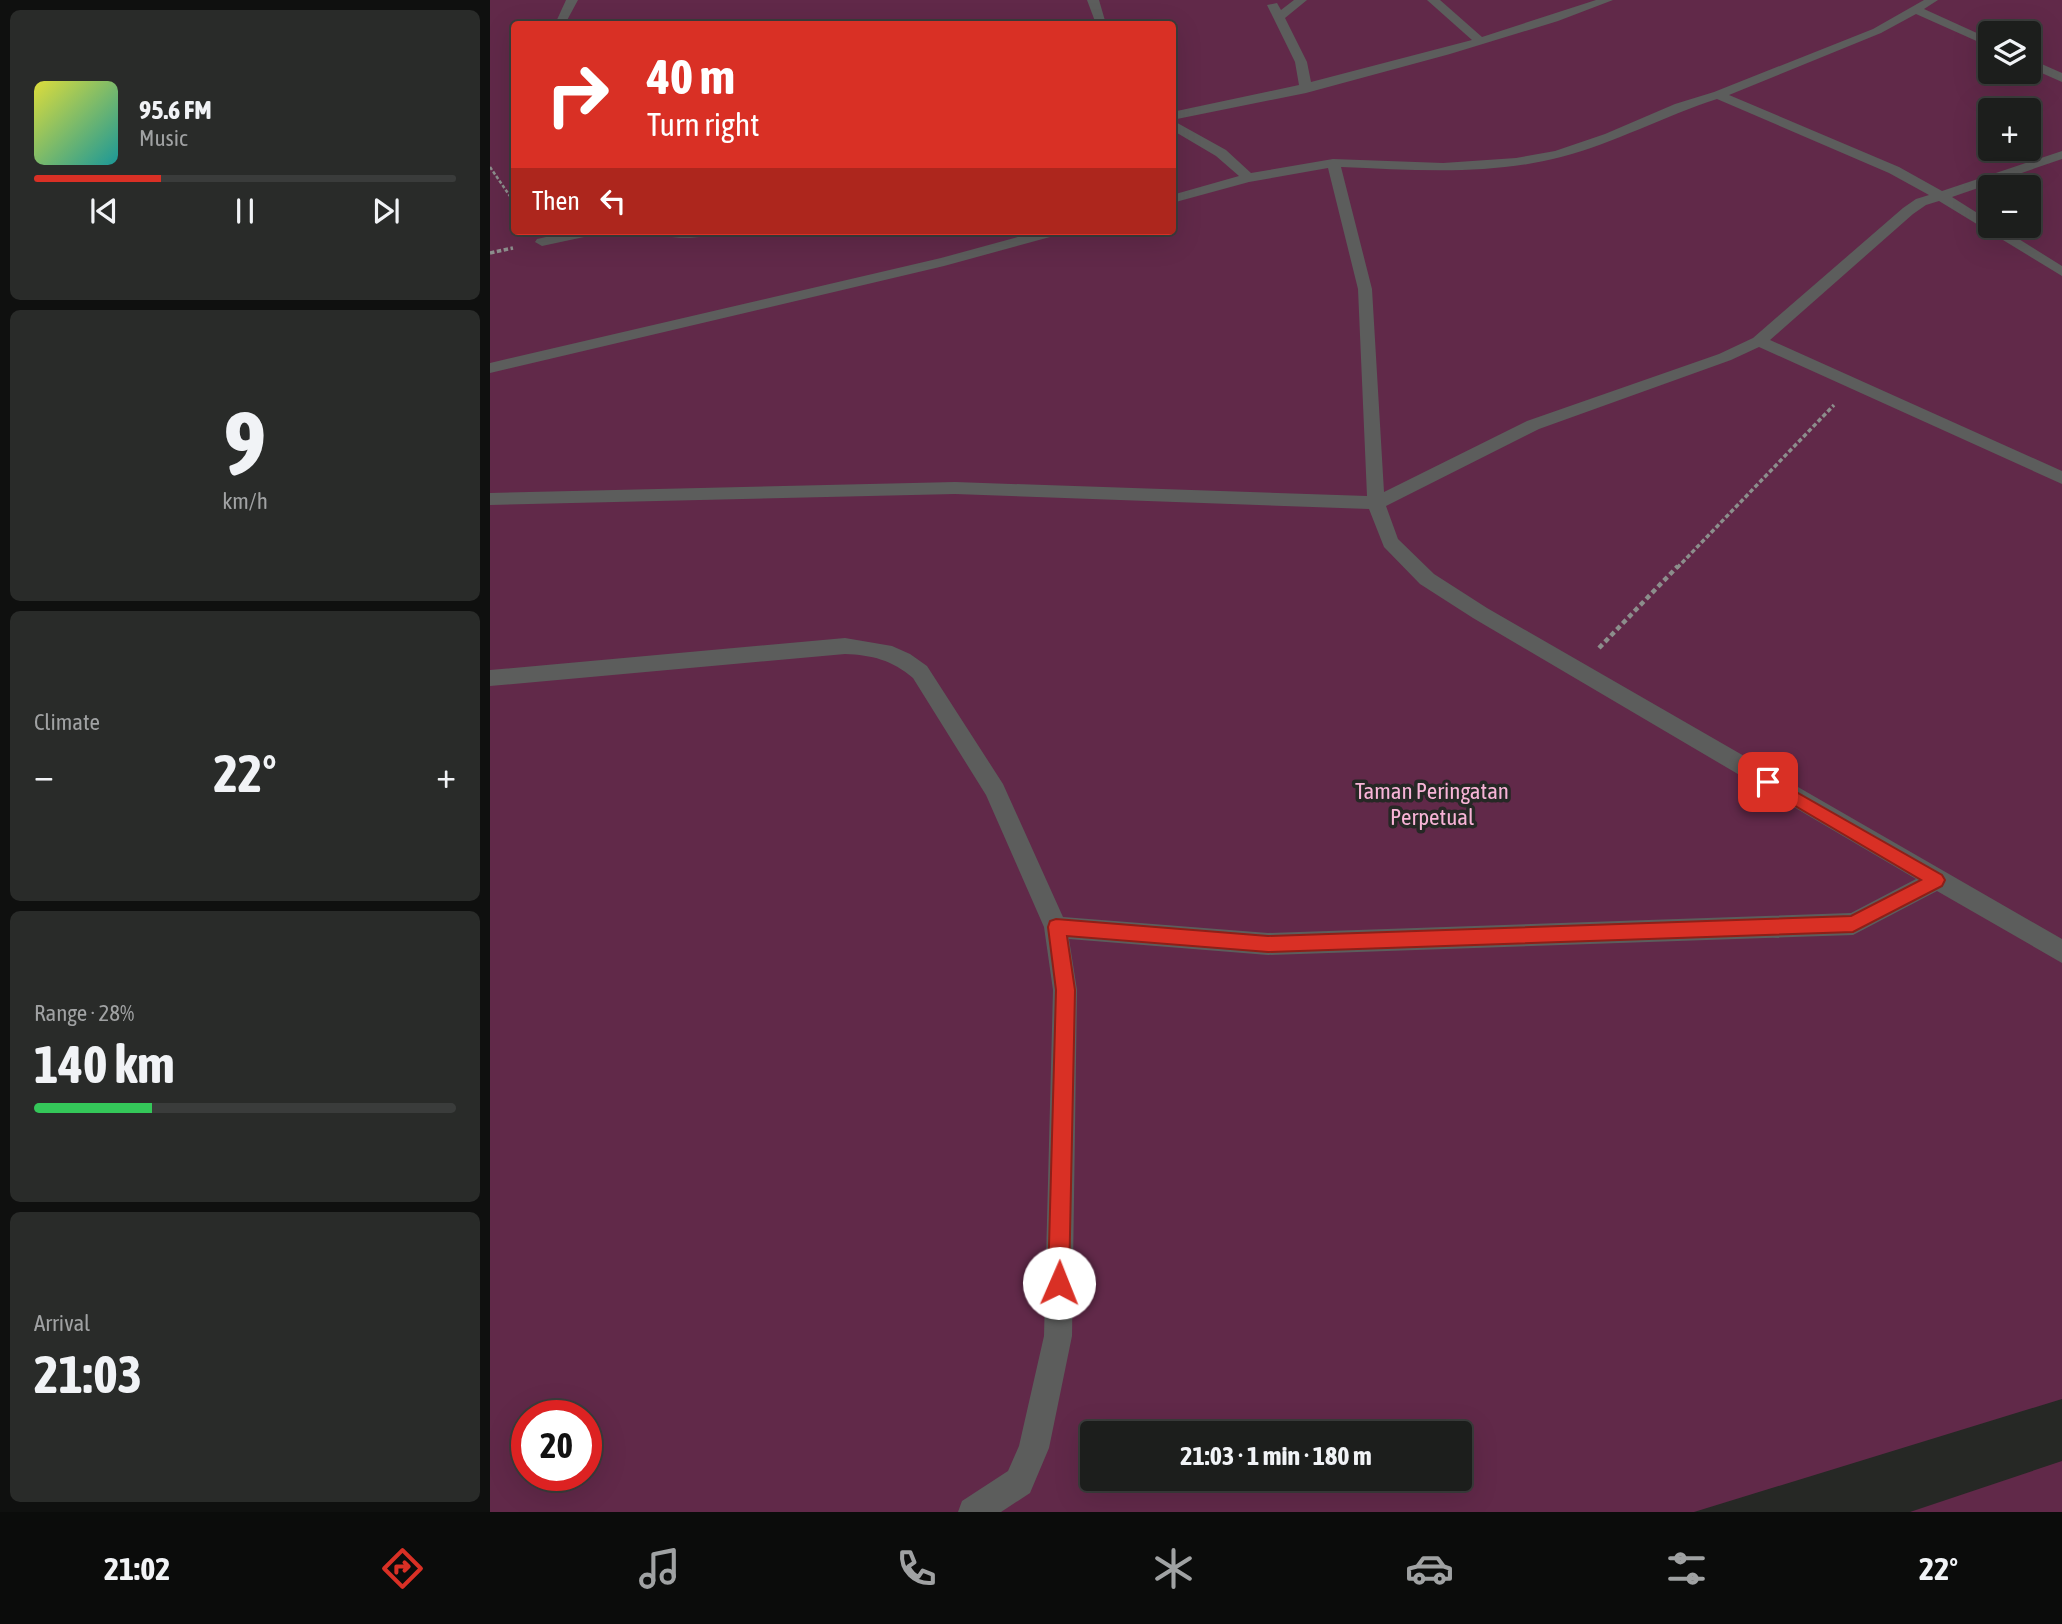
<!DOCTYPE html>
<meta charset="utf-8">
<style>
:root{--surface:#1c1e1c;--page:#292b29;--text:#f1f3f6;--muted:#a0a2a3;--line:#3a3c3b;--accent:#d93025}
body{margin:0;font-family:"Asap Condensed",sans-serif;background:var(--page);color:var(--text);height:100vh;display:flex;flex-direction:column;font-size:26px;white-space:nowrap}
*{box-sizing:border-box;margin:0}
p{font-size:23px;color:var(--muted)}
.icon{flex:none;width:38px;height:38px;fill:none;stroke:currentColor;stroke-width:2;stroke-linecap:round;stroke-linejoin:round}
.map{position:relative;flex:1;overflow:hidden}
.details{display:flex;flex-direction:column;gap:10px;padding:10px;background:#0f100f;width:490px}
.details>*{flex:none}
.hud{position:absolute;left:21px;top:21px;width:665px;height:214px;border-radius:7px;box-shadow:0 7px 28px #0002,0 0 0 2px var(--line);background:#d93025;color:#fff;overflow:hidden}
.tools{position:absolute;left:1488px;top:21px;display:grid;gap:14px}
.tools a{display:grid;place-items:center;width:63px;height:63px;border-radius:7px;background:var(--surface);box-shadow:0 7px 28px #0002,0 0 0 2px var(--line);font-size:35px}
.speed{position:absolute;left:21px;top:1400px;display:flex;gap:14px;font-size:35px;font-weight:700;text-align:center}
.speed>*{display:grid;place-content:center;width:91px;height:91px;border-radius:50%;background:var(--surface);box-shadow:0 7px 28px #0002,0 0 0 2px var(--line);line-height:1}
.speed .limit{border:10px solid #d22;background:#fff;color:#111}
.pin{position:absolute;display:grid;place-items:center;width:60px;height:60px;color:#fff;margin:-30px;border-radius:14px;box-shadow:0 4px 10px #0006}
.me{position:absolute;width:77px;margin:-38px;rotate:1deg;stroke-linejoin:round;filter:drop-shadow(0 0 5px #0008)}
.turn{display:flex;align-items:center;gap:24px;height:147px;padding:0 21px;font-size:32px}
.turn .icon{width:91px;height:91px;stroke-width:2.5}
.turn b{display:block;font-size:49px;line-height:60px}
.then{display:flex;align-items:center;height:66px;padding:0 21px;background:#0003;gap:14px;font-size:26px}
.big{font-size:52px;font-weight:700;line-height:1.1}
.details .card{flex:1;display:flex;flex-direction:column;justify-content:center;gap:10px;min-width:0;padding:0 24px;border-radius:10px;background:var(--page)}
.details .dial{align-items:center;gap:0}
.dial b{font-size:91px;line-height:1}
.song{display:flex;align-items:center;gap:21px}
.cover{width:84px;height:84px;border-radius:10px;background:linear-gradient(135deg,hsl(60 70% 55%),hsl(180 70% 35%))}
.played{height:7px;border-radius:4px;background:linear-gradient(90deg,var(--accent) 30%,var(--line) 30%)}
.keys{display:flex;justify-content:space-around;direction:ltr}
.heat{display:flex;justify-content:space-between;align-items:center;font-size:38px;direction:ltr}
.charge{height:10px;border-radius:5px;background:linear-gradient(90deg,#34c759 28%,var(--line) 0)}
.trip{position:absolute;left:590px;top:1421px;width:392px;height:70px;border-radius:7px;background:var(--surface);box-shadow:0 7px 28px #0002,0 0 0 2px var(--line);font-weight:700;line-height:70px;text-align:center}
.tab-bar{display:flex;height:112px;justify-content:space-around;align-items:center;background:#0b0c0b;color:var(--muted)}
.tab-bar .icon{width:49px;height:49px}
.tab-bar .selected{color:var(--accent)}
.tab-bar b{font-size:32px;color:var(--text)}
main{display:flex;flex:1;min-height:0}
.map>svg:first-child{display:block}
.green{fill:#612949;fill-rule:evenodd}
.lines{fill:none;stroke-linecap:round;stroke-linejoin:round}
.path-far2{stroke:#8c8e8c;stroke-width:2.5;stroke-dasharray:3.5 2;stroke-linecap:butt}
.path-far1{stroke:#8c8e8c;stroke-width:3.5;stroke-dasharray:4.5 2.5;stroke-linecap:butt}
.path{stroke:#8c8e8c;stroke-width:4.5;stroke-dasharray:5 3.5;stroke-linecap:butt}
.lane{fill:#5c5d5c;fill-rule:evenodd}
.route{fill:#d93025;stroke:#8d1f18;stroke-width:2}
.labels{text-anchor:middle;stroke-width:7;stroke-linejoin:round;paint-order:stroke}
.park-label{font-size:23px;fill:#f8b4d7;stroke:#262825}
</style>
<main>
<section class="details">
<div class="card">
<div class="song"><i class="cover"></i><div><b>95.6 FM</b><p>Music</p></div></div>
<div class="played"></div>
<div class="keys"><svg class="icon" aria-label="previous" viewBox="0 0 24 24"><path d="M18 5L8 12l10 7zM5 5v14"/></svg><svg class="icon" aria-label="pause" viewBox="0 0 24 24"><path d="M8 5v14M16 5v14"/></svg><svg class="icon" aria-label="next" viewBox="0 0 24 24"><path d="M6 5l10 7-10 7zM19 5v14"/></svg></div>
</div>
<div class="card dial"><b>9</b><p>km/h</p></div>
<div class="card"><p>Climate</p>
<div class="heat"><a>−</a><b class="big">22°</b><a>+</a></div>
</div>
<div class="card"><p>Range · 28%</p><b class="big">140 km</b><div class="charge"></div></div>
<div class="card"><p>Arrival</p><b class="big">21:03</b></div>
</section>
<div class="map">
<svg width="1572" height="1512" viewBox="0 0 1572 1512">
<rect width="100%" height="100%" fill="#262825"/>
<path class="green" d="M 0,0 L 1572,0 L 1572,1399 L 1204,1512 L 0,1512 ZM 24,24 L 682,24 L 682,231 L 24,231 ZM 1500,33 L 1538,33 L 1538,72 L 1500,72 ZM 1500,110 L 1538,110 L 1538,149 L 1500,149 ZM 1500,187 L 1538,187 L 1538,226 L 1500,226 ZM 37,1416 L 96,1416 L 96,1475 L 37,1475 ZM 602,1433 L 970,1433 L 970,1479 L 602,1479 Z
M 1572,1461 L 1572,1512 L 1420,1512 Z"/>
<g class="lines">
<path class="path-far2" d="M 0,167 L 24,202"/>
<path class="path-far1" d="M 0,253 L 23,248
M 1187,568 L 1344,405"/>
<path class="path" d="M 1109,648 L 1188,566"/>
<path class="lane" d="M 76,0 L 88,0 L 75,24 L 65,24 Z
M 597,0 L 609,0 L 616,24 L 606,24 Z
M 804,0 L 817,0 L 795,18 L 817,62 L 821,82 L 982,40 L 937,0 L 950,0 L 992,37 L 1106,0 L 1123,0 L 1068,21 L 960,54 L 816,93 L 682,120 L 682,112 L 809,85 L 805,62 L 777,5 L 787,3 L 791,10 Z
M 1434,0 L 1448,0 L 1434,9 L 1500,39 L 1500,47 L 1426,14 L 1391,33 L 1239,95 L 1409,167 L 1452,191 L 1572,151 L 1572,159 L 1462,197 L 1500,221 L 1500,226 L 1508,226 L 1572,266 L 1572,276 L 1449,201 L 1436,205 L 1423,214 L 1280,340 L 1572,471 L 1572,484 L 1269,347 L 1241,360 L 1049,429 L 896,506 L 908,539 L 944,574 L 997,608 L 1572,939 L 1572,963 L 1447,891 L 1363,935 L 778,955 L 579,939 L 587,990 L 582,1336 L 559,1448 L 540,1493 L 511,1512 L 468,1512 L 472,1501 L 518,1471 L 529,1446 L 554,1336 L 563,990 L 554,927 L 496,795 L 423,678 C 402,660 382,655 355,654 L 0,686 L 0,670 L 355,638 L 402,646 L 420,654 L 437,666 L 513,784 L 573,917 L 778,933 L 1361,913 L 1426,879 L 983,618 L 930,584 L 894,547 L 879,509 L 465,494 L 0,505 L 0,493 L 465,482 L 877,496 L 868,289 L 838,168 L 759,182 L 682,203 L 682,195 L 749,176 L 726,156 L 682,130 L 682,120 L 736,150 L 761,173 L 843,159 L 953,163 L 1026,158 L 1065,151 L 1115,134 L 1185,104 L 1224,92 L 1383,29 ZM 1227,99 L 1399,173 L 1439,195 L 1426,199 L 1413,208 L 1263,338 L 1229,354 L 1037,421 L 894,492 L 882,289 L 851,167 C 924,170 999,176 1071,157 C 1125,143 1174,116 1227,99 Z
M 1538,58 L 1572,73 L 1572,82 L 1538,67 Z
M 83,231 L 110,231 L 108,234 L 52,246 L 45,242 L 47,239 Z
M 160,231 L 231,231 C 220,240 171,240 160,231 Z
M 550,231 L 573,231 L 571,234 L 454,266 L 0,373 L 0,363 L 451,258 Z"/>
</g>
<path class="route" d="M 1278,776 L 1452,875 L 1455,880 L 1452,886 L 1363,932 L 778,952 L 577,936 L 585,990 L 579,1283 L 576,1290 L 569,1293 L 561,1290 L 558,1283 L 566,990 L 558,927 L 560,921 L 566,919 L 778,936 L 1361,916 L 1431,880 L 1273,787 L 1270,782 L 1273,778 Z"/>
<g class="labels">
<g class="park-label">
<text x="942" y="799">Taman Peringatan<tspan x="942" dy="26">Perpetual</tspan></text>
</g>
</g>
</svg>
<div class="tools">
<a><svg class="icon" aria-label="layers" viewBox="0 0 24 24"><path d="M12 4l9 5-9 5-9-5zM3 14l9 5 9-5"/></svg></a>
<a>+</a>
<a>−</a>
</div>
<div class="speed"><div class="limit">20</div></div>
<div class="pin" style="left:1278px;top:782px;background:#d93025"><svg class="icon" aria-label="arrive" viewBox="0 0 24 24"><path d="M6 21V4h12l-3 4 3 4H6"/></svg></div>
<svg class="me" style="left:569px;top:1283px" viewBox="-20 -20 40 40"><circle r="19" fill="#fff"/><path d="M0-13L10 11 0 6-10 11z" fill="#d93025"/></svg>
<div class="trip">21:03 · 1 min · 180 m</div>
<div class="hud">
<div class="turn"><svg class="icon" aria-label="right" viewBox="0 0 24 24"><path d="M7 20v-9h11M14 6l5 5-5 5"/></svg><div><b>40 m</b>Turn right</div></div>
<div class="then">Then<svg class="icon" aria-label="left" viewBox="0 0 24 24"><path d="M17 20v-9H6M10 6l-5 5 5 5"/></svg></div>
</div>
</div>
</main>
<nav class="tab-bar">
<b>21:02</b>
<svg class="icon selected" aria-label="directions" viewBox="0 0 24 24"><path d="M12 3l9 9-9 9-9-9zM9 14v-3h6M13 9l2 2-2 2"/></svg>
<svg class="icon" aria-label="music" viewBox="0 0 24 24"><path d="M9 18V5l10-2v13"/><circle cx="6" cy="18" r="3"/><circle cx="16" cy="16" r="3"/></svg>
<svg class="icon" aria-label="phone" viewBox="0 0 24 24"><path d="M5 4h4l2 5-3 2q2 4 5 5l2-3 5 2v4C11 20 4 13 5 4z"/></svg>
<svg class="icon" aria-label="climate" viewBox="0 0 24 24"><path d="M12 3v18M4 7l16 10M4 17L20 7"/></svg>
<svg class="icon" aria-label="car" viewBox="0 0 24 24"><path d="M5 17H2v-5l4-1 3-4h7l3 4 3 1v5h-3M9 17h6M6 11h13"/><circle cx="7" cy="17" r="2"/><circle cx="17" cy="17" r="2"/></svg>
<svg class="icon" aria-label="filters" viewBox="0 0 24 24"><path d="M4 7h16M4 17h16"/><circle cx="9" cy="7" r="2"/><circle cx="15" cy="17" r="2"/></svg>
<b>22°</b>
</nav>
